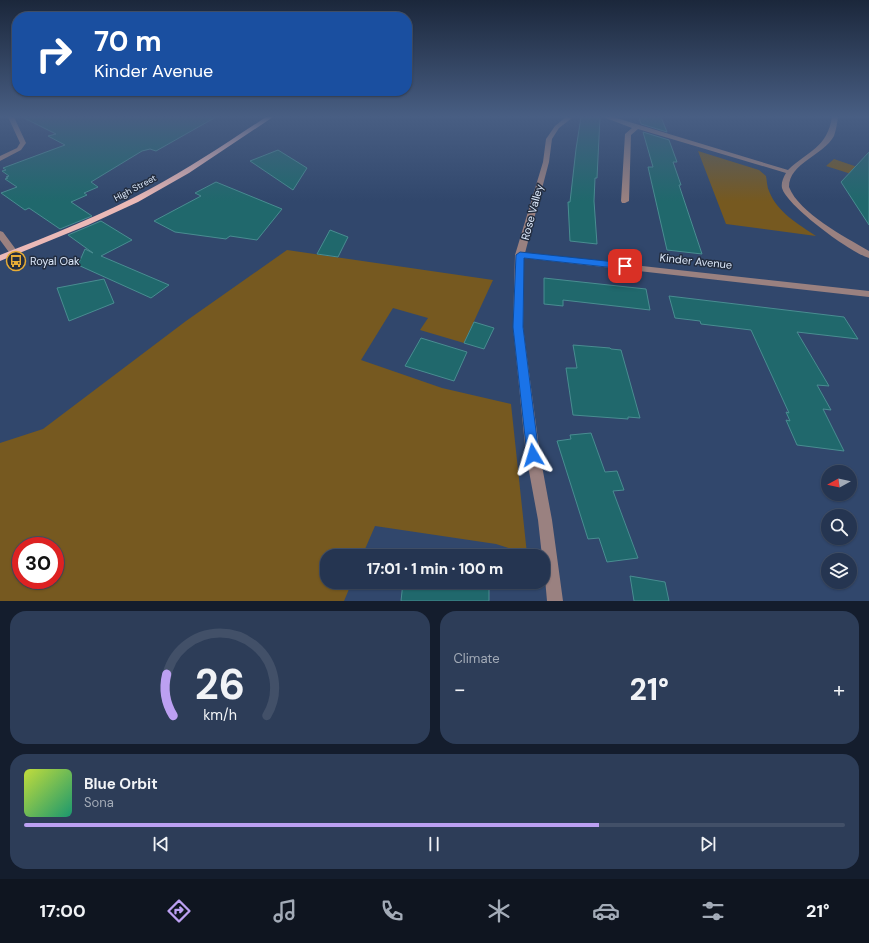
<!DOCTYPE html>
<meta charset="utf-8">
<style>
:root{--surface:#253551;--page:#2d3d58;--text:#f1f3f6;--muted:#a3abb7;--line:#425068;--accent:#bca0f2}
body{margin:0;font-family:"DM Sans",sans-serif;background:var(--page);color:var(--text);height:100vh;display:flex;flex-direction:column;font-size:15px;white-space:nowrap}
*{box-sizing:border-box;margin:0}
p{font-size:13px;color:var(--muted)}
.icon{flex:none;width:22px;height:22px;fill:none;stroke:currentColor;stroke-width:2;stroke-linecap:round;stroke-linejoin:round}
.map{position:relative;height:601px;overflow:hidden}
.details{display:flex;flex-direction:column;gap:10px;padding:10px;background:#141d2d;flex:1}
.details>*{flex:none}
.hud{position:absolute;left:12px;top:12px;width:400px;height:84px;border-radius:16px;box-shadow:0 1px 3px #0004,0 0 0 1px var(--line);background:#1a4fa0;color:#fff;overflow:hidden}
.needle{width:26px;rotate:262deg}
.controls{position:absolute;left:821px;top:465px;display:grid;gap:8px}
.controls a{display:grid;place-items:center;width:36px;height:36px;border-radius:50%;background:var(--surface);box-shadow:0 1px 3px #0004,0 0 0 1px var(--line);font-size:20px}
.speed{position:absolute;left:12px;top:537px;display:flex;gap:8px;font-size:20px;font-weight:700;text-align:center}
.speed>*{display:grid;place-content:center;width:52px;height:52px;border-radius:50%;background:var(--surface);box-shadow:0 1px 3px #0004,0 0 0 1px var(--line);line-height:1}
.speed .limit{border:6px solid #d22;background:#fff;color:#111}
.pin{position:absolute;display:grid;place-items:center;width:34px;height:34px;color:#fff;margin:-17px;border-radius:8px;box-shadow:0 2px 6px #0006}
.me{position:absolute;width:44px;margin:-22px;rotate:353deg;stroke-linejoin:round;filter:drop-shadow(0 0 3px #0008)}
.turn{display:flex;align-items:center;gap:14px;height:84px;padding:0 16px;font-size:18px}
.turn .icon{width:52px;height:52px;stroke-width:2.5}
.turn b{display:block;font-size:28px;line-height:34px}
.big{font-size:30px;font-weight:800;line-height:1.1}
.details .tile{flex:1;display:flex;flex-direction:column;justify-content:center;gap:6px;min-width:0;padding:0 14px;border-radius:16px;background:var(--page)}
.details .dial{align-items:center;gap:0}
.dial svg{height:104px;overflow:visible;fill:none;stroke:var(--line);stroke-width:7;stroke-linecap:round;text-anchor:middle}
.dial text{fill:var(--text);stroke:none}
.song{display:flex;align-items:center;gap:12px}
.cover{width:48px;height:48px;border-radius:6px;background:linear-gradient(135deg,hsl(70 70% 55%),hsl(160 70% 35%))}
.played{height:4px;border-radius:2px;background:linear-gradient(90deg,var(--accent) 70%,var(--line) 70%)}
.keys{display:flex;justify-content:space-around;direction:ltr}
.heat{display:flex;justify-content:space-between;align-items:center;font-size:22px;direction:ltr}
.details .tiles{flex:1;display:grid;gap:10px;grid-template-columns:1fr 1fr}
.tile:last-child{grid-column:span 2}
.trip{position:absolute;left:320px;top:549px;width:230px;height:40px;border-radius:16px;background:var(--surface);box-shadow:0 1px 3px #0004,0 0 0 1px var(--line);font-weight:800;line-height:40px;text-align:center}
.dock{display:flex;height:64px;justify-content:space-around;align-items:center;background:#0f1520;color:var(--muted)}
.dock .icon{width:28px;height:28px}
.dock .active{color:var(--accent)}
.dock b{font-size:18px;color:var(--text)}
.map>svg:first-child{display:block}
.green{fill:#765920;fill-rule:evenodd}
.building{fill:#20686c;stroke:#498d91}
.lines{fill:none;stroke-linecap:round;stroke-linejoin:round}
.minor{fill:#9a8180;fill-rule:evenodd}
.major{fill:#ebb9b7;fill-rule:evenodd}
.route{fill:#1a73e8;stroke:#114b97}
.labels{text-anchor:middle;stroke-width:3;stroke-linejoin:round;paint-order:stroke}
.far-street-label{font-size:9px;fill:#dde9fb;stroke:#232d3f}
.street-label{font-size:11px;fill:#dde9fb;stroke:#232d3f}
.poi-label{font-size:11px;fill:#dde9fb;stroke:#232d3f;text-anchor:start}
</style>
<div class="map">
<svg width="869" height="601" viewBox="0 0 869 601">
<rect width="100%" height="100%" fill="#31476c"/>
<path class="green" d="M 698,151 L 759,170 L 766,176 C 767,181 767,187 769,191 C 777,212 798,224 816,236 L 726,224 Z
M 834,159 L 869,171 L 867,179 L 826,166 Z
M 287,250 L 493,280 L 464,343 L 420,330 L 428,318 L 393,308 L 361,360 L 442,388 L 511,404 L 527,554 L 496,544 L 375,526 L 362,556 L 327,556 L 327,582 L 352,582 L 344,601 L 0,601 L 0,443 L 43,429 L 186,321 ZM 21,546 L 55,546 L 55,580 L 21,580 Z"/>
<path class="building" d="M 22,117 L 216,117 L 156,151 L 150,149 L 142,151 L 91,182 L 98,187 L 84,193 L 87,195 L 71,202 L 92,216 L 60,229 L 29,208 L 25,210 L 1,193 L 17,187 L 5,179 L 8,178 L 6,177 L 9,176 L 2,171 L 6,170 L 3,168 L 65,145 L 48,136 L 56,134 Z
M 581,117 L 600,117 L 597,178 L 595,178 L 594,201 L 597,244 L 570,241 L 568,202 L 570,202 L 576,149 Z
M 639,117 L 661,117 L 667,132 L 641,124 Z
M 643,132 L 669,140 L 677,162 L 673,162 L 681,185 L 679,185 L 702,254 L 667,250 L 648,167 L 653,167 Z
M 278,150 L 307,168 L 293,190 L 250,161 Z
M 869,152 L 869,225 L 841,182 Z
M 216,182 L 282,209 L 257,240 L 230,236 L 226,239 L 175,232 L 154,221 L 201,196 L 195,193 Z
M 101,221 L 132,240 L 101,256 L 169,285 L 151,298 L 78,265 L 85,249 L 93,253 L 68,235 Z
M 330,230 L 348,237 L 338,257 L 317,254 Z
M 544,278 L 646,289 L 650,310 L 563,300 L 563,306 L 544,304 Z
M 104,279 L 114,303 L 69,321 L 57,288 Z
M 669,296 L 844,317 L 858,339 L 797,332 L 829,386 L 817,385 L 831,410 L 823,409 L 844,451 L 797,445 L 786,420 L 790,421 L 786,412 L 789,413 L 751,330 L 701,324 L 700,321 L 675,318 Z
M 474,322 L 494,328 L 484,349 L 464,343 Z
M 421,338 L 467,352 L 454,381 L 405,366 Z
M 573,345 L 610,348 L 611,349 L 621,350 L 640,418 L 628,417 L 628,419 L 573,415 L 566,368 L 577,368 Z
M 591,433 L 605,472 L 617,471 L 624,490 L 613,491 L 638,558 L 607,562 L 599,538 L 588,539 L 557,441 L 571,439 L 570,435 Z
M 406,551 L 461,556 L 406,556 Z
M 630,576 L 665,582 L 669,601 L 634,601 Z
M 403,582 L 489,582 L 489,601 L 401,601 Z"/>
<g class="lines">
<path class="minor" d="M 8,117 L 14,117 L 26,143 L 21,150 L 0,161 L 0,156 L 17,148 L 20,143 Z
M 566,117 L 572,118 L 559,128 L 552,139 L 549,162 L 525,253 L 869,291 L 869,297 L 524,258 L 523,327 L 540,455 L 552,520 L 563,601 L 547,601 L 543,556 L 542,556 L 538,520 L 526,455 L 513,327 L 515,255 L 543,162 L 546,139 L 555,126 Z
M 603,117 L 613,117 L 788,170 C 808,151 827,148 832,117 L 838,117 C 837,124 836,130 834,136 C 823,156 789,163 789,187 C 799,213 845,237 869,251 L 869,258 C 851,253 787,206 782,188 C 781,183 783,178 786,173 L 638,129 L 631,135 L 629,201 L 625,203 L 622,203 L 621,201 L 625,134 L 632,128 Z
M 0,231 L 3,232 L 17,251 L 18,253 L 17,255 L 11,255 L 0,240 Z"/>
<path class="major" d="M 266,117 L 273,117 L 189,173 L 138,202 L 88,225 L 0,261 L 0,255 C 51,235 102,215 150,189 C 190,168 228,142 266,117 Z"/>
</g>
<linearGradient id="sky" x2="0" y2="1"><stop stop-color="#1b273b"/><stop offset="0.58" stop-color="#485e83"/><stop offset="1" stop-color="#485e83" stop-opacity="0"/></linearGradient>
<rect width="869" height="201" fill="url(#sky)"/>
<path class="route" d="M 520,252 L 625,263 L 629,266 L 625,269 L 524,258 L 523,327 L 539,455 L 538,459 L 533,460 L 529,459 L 527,455 L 513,327 L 516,255 Z"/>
<defs>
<g id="bus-ring" transform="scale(1)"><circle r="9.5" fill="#232d3f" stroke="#e7ac36" stroke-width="1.5"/><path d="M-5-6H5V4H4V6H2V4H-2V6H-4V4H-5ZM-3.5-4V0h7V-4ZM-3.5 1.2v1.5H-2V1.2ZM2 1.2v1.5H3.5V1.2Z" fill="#e7ac36"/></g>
</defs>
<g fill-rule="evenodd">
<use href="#bus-ring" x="16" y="261"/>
</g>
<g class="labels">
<g class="far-street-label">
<text transform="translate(135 188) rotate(-28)" y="3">High Street</text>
</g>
<g class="street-label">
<text transform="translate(532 212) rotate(-75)" y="4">Rose Valley</text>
<text transform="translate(696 261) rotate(6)" y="4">Kinder Avenue</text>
</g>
<g class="poi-label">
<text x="30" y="265">Royal Oak</text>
</g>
</g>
</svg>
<div class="controls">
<a><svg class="needle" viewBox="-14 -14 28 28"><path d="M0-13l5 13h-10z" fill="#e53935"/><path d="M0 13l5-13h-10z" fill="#a3abb7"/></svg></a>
<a><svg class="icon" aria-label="search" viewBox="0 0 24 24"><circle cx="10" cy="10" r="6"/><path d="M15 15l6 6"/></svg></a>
<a><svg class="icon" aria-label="layers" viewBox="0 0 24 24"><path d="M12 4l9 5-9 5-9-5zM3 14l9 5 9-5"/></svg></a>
</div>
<div class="speed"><div class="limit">30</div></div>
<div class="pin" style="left:625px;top:266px;background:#d93025"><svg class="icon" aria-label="arrive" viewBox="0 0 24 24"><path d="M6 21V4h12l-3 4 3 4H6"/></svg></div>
<svg class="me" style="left:533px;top:455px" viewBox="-20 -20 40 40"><path d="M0-17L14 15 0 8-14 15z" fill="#1a73e8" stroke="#fff" stroke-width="4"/></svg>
<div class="trip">17:01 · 1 min · 100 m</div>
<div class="hud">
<div class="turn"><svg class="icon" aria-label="right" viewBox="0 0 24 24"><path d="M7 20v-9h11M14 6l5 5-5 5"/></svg><div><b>70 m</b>Kinder Avenue</div></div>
</div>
</div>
<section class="details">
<div class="tiles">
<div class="tile dial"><svg viewBox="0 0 100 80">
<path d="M14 69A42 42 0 1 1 86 69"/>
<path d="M14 69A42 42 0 0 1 9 37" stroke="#bca0f2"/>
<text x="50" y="56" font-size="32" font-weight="700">26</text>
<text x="50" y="72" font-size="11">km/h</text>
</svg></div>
<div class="tile"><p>Climate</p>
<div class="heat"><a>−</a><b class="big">21°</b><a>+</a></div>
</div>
<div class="tile">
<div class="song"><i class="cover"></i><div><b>Blue Orbit</b><p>Sona</p></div></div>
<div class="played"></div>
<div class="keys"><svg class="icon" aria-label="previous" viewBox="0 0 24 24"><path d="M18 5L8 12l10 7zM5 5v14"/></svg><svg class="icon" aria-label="pause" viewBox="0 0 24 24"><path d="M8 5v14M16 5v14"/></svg><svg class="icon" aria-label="next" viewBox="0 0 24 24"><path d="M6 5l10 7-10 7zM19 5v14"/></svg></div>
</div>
</div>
</section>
<nav class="dock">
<b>17:00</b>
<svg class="icon active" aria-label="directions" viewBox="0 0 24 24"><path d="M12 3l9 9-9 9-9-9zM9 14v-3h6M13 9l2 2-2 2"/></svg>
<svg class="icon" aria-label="music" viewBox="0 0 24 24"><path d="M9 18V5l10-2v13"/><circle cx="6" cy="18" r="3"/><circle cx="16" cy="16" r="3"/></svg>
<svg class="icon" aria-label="phone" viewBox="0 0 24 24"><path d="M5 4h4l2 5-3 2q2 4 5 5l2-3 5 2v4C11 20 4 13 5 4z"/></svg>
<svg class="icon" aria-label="climate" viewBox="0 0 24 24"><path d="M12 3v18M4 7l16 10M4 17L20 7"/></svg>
<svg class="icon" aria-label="car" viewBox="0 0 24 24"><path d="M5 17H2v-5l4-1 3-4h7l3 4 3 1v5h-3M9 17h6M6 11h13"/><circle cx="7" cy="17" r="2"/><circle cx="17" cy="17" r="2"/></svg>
<svg class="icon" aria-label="filters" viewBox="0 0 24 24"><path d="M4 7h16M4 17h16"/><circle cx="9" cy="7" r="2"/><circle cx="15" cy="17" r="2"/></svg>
<b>21°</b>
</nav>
